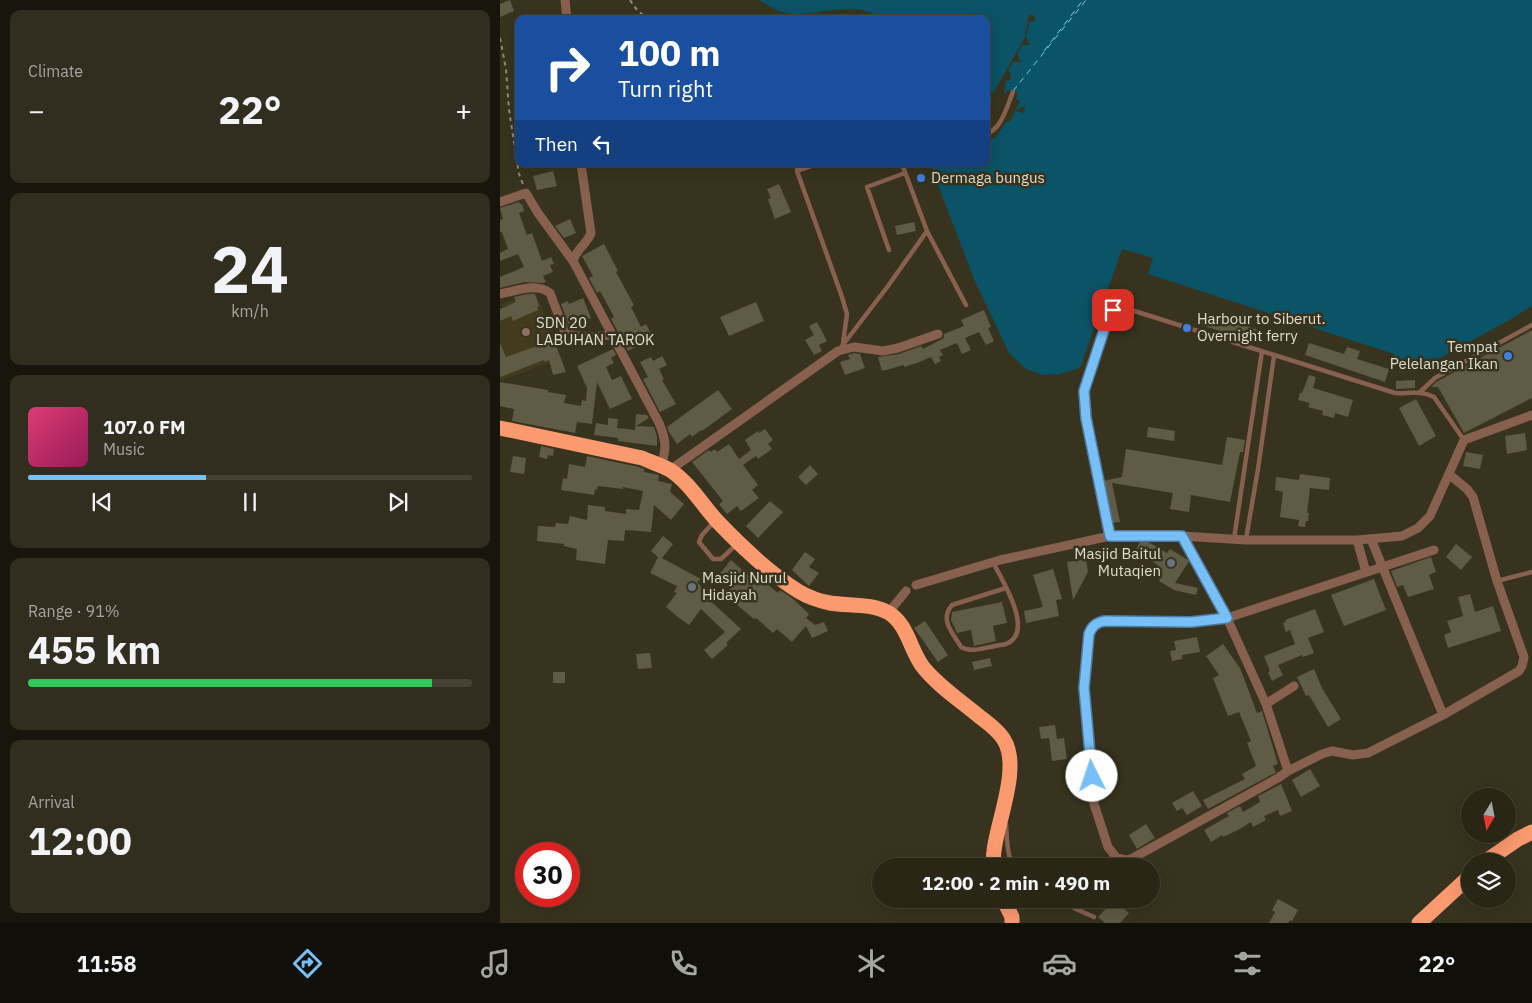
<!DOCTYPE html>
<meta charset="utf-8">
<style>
:root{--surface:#2a2616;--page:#322e1f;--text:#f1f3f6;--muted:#a5a5a1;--line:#464335;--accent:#78bff7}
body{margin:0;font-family:"IBM Plex Sans",sans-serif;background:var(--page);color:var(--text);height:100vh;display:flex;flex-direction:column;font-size:19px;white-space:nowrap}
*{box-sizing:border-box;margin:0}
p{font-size:16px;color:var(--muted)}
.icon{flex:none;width:28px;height:28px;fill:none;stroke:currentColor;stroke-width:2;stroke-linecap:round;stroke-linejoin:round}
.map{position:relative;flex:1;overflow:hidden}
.details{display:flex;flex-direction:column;gap:10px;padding:10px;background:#17150c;width:500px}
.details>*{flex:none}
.banner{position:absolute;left:15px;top:15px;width:475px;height:152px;border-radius:10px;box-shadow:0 5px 20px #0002,0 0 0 1px var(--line);background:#1a4fa0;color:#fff;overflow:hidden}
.needle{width:32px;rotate:190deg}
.fabs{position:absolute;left:961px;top:788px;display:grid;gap:10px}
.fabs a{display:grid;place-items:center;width:55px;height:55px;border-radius:50%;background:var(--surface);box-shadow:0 5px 20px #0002,0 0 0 1px var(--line);font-size:25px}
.speed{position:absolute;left:15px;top:842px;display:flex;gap:10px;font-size:25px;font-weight:700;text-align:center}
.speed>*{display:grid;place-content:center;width:65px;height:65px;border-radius:50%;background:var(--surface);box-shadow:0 5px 20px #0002,0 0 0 1px var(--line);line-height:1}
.speed .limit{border:8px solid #d22;background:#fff;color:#111}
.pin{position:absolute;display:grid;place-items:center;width:42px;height:42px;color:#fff;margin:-21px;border-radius:10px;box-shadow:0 2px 8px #0006}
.me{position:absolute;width:55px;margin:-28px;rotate:356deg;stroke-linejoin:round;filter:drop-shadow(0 0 4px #0008)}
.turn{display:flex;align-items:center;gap:18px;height:105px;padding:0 20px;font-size:22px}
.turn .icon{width:65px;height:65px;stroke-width:2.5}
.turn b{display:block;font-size:35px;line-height:42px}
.then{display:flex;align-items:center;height:48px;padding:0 20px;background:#0003;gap:10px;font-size:19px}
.big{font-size:38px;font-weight:800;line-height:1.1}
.details .tile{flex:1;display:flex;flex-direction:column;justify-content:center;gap:8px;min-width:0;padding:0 18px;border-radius:10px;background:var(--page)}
.details .dial{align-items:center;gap:0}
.dial b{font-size:65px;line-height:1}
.song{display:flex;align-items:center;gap:15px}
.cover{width:60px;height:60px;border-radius:8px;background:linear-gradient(135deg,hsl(340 70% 55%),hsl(330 70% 35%))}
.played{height:5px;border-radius:2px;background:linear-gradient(90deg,var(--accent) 40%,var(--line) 40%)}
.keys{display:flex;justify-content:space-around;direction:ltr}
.heat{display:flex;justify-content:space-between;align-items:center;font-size:28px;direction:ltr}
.charge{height:8px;border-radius:4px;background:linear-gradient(90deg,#34c759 91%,var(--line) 0)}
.trip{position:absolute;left:372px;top:858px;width:288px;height:50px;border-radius:25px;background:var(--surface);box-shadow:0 5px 20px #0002,0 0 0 1px var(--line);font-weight:800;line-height:50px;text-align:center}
.dock{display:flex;height:80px;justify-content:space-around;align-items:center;background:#110f09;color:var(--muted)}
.dock .icon{width:35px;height:35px}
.dock .selected{color:var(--accent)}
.dock b{font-size:22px;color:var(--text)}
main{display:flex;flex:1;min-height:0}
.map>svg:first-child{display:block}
.built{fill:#423b1e;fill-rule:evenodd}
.water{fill:#0b5366}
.pier{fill:#38331e}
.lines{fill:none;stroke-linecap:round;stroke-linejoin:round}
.ferry{stroke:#6fd0f0;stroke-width:1;stroke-dasharray:6 5;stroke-linecap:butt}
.building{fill:#605b44}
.path{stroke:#8e8a79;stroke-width:2;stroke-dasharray:4 4;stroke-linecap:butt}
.lane{stroke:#88604f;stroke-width:4.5}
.street{stroke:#88604f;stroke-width:9}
.highway{stroke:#fc9a6f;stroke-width:15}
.route-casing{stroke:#4e7ca1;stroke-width:12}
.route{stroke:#78bff7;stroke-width:9}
.shop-dot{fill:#3f7fe0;stroke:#38331e;stroke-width:2}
.education-dot{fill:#8d6e63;stroke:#38331e;stroke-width:2}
.worship-dot{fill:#6b7280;stroke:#38331e;stroke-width:2}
.labels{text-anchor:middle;stroke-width:5;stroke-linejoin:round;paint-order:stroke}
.poi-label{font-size:15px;fill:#e0ddd0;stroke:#38331e;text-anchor:start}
</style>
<main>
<section class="details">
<div class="tile"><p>Climate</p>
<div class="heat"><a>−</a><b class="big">22°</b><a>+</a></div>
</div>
<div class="tile dial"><b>24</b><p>km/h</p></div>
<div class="tile">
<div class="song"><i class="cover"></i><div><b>107.0 FM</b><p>Music</p></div></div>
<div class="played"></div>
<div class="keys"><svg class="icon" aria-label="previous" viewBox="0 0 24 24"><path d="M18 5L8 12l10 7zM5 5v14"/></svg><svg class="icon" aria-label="pause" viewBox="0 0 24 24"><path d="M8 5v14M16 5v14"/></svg><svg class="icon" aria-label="next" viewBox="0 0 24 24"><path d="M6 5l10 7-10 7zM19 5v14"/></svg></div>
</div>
<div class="tile"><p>Range · 91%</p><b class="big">455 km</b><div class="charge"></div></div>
<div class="tile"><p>Arrival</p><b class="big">12:00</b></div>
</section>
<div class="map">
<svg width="1032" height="923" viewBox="0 0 1032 923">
<rect width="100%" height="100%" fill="#38331e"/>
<path class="built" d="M 35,291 L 61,358 L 0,381 L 0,321 L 7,317 L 2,306 L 0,306 L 0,305 ZM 38,346 L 43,361 L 10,373 L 5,358 Z"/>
<path class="water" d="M 259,0 L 1032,0 L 1032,306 L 1011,319 L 940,358 L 919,364 L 894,361 L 894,354 L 648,274 L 653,258 L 622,249 L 580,368 L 560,374 L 542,375 L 526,369 L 509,353 L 474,279 L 430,164 L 486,164 L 486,19 L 379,19 C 361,0 319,15 294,14 C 281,14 269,7 259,0 Z"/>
<path class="pier" d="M 529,14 L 535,16 L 534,22 L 530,21 L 526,37 L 530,45 L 522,45 L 517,54 L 521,62 L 513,62 L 508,71 L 510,72 L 511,80 L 506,81 L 504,93 L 506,94 L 507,90 L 518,93 L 516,100 L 520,101 L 516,109 L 519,110 L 520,107 L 525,107 L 524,113 L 515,111 L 510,122 L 507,121 L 496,137 L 486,142 L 486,123 L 491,117 L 488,116 L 492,101 L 489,94 L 494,92 L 525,37 Z"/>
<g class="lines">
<path class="ferry" d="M 544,51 L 583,0
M 513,91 L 586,0"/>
</g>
<path class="building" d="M 10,0 L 14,11 L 0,17 L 0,4 Z
M 53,171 L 57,186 L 37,190 L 33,176 Z
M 279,184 L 291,212 L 275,219 L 268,199 L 271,198 L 267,189 Z
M 19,202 L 20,204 L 22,204 L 24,211 L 19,213 L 27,235 L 32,233 L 42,261 L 51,257 L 54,264 L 50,265 L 53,272 L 43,276 L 46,282 L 43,283 L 25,282 L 0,288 L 0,277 L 24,267 L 18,254 L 0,261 L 0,253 L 8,249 L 2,232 L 0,232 L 0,220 L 3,219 L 0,208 Z
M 70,219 L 76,233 L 64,238 L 55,226 Z
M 414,222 L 416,231 L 397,235 L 395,226 Z
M 104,244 L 118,271 L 116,272 L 134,305 L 131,307 L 141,327 L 146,324 L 153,338 L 128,351 L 111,319 L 114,317 L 100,291 L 97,293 L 89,278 L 93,276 L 82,256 Z
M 27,294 L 35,294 L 39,306 L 37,307 L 38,310 L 13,321 L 11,316 L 0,321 L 0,309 L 16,302 L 14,297 Z
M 83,298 L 91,318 L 79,323 L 78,320 L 68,324 L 61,304 L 68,301 L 69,304 Z
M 256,302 L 264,321 L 229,336 L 220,317 Z
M 484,310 L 491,327 L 488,328 L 494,341 L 486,345 L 479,332 L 465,338 L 471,350 L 462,354 L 457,343 L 440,350 L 443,355 L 439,357 L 441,361 L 435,364 L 431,357 L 417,363 L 404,367 L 404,365 L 382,371 L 378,357 L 399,354 L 421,346 L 423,349 L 444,338 L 444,334 L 464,326 L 461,320 Z
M 705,313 L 762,331 L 758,343 L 701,325 Z
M 317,322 L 327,341 L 319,345 L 322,351 L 314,355 L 305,340 L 314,335 L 309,326 Z
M 1032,330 L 1032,398 L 964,433 L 938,387 L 940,387 L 931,387 L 936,382 Z
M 54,340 L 66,372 L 53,375 L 49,360 L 45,362 L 44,360 L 0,377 L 0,343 L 6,357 Z
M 809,343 L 844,354 L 847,347 L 860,351 L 857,359 L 889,369 L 885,382 L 805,355 Z
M 113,349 L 116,355 L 111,358 L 114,363 L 106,367 L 112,380 L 121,376 L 132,399 L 110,409 L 97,382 L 92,424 L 77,422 L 75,433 L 12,421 L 14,409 L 0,406 L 0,382 L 48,390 L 48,392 L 66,395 L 64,403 L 81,406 L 82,400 L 86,401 L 87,388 L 77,366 Z
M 354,353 L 360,354 L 365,368 L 345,375 L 340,362 L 350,359 L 348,355 Z
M 162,356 L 167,365 L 159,369 L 164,379 L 162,380 L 176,404 L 160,412 L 143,379 L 148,377 L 140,362 L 151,357 L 153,361 Z
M 809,375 L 816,377 L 813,388 L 853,400 L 848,417 L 835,413 L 834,418 L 822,415 L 823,411 L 808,407 L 810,403 L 798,400 L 800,393 L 802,393 Z
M 915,380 L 915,388 L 896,389 L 896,381 Z
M 218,390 L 232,409 L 202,431 L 201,430 L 192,437 L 190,434 L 177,444 L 169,432 L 167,427 Z
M 916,399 L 936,436 L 919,446 L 899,408 Z
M 136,414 L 147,415 L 149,418 L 136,426 L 154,427 L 157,437 L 157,446 L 118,441 L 118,438 L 94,435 L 96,423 L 108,425 L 108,418 L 118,419 L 117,428 L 135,430 Z
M 648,427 L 675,431 L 674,441 L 647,437 Z
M 265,429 L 273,440 L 268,444 L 272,449 L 258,459 L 256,456 L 243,465 L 258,485 L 252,490 L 259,498 L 241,511 L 237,506 L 227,514 L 219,504 L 223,501 L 192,462 L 209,450 L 210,452 L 215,449 L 217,452 L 229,444 L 239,459 L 251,450 L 245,440 L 258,431 L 259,433 Z
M 1025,433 L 1027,450 L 1007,454 L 1005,436 Z
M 727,437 L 745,440 L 743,452 L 740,452 L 730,502 L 691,495 L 689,512 L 670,509 L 673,493 L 612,483 L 620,522 L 612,523 L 603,481 L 622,477 L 626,449 L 722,465 Z
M 41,446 L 54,449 L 53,456 L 48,455 L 47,459 L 39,457 Z
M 966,452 L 983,455 L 980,469 L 963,466 Z
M 13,456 L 26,458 L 24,474 L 10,472 Z
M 87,456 L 139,467 L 144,469 L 144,472 L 159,475 L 158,481 L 172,484 L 170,492 L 184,504 L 171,520 L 154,505 L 151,532 L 125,530 L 124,541 L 108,540 L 105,564 L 76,560 L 77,549 L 64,546 L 64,544 L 37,541 L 38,526 L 55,527 L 56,523 L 68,524 L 70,516 L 87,520 L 88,505 L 105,507 L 105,511 L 126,514 L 126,509 L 139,510 L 143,491 L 123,487 L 123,489 L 98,486 L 97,490 L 95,489 L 94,495 L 61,490 L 63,478 L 67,479 L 69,464 L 85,467 Z
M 310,465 L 318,474 L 306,485 L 298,477 Z
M 800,474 L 830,478 L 829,490 L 810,488 L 807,513 L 809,513 L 808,521 L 806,521 L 805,527 L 798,526 L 799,520 L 780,517 L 783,492 L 775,490 L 776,477 L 799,480 Z
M 270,501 L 283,512 L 258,538 L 246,526 Z
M 163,536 L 173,544 L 162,558 L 201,579 L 197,582 L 205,591 L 204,595 L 241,629 L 226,643 L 228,645 L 212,659 L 204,650 L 225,632 L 201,609 L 189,625 L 178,617 L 166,607 L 177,593 L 174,592 L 177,586 L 150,573 L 158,557 L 151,551 Z
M 640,542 L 648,542 L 667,553 L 670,549 L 688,560 L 689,561 L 675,583 L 698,588 L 696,595 L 674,590 L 659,581 L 661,577 L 654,572 L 658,565 L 635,551 Z
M 956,544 L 972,557 L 961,570 L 946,557 Z
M 305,552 L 315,559 L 309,567 L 319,573 L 309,586 L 292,570 Z
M 931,557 L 936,572 L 929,575 L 934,589 L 908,597 L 903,585 L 897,587 L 891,571 Z
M 586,559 L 588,572 L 573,600 L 567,562 Z
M 231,560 L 257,583 L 261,579 L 278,593 L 280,590 L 292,598 L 309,614 L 306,618 L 315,625 L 324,622 L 328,631 L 312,638 L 306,626 L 292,642 L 277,629 L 273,633 L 256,618 L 254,619 L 236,604 L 240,599 L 229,590 L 231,587 L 218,576 Z
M 553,569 L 562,599 L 556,600 L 559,616 L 526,623 L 524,611 L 543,607 L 533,575 Z
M 874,579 L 886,610 L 844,626 L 831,595 Z
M 970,594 L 975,612 L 993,606 L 1001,631 L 948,648 L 944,635 L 951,632 L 947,621 L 963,616 L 958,597 Z
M 502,602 L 507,623 L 493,626 L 496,641 L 474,646 L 471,630 L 457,633 L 451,620 L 452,612 Z
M 815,609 L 824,632 L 808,638 L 814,653 L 803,657 L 802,655 L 778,665 L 783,675 L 772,681 L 768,672 L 770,671 L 764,656 L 795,644 L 790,630 L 786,632 L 783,623 L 786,622 L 785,620 Z
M 425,621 L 448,655 L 438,662 L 414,628 Z
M 697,637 L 700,652 L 682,655 L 682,659 L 672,661 L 670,651 L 676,650 L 674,641 Z
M 723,644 L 740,668 L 757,713 L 762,711 L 778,764 L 773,766 L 776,772 L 775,773 L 708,809 L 703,800 L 745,779 L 742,774 L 756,766 L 747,743 L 751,741 L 739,712 L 728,716 L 713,678 L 719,675 L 706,656 Z
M 150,653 L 152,668 L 138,669 L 136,654 Z
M 490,658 L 492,666 L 474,670 L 472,662 Z
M 814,669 L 822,688 L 841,719 L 828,727 L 809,695 L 806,696 L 797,677 Z
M 53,672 L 65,672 L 65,683 L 53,683 Z
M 555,725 L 557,739 L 564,738 L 567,759 L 552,761 L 549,738 L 541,739 L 539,727 Z
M 810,769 L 820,786 L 801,797 L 792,780 Z
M 781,784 L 792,811 L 780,816 L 778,810 L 764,816 L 766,820 L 753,827 L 751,822 L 738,830 L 723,837 L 722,835 L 711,842 L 704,830 L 729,816 L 727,813 L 740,806 L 743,812 L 760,802 L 758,796 Z
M 693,791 L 702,806 L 687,815 L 682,808 L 677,811 L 672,803 Z
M 646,824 L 655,838 L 637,849 L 629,835 Z
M 778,899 L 798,910 L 792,921 L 790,920 L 788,923 L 769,923 L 775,912 L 772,910 Z
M 614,900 L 629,913 L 620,923 L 605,923 L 598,917 Z"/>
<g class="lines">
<path class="path" d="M 130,0 C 136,10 141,15 152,19
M 0,38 L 6,69 L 9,110 L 19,174 L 23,184"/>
<path class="lane" d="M 486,134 C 502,129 507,106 513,92
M 298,164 L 297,171 L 342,297 L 347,314 L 343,343
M 402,164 L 427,231
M 297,171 L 317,164
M 389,250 L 367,187 L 405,173
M 339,350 L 388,286 L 427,231 L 466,305
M 920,392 L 935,378 L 1032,325
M 214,522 L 202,535 L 199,542 L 213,559 L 221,559 L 237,544
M 610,536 L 586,418 L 584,391 L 606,324 L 613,310 L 628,309 L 895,393 C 908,394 921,390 934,397 L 964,440
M 734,539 L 762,351
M 746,539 L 758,469 L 774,356
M 493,562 C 501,579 536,632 506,644 C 503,645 498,645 495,646 C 483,648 472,653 461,647 C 453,633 439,620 452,605 L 506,588
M 997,581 L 1032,572
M 506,825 C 507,839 507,854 513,866
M 560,899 L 576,909 L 594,917"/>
<path class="street" d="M 65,0 L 67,19
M 0,202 L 26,193 L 38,213 L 73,261 L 159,423 C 166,440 167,448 161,466
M 73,261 C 77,248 87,244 91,233 L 81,164
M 0,294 C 16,291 36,282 50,293 L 64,330 C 77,341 96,336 111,335
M 170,470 L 338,351 L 354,347 L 383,351 L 398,348 L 438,334
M 682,536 L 727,618 L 766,704 L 788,771 L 778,778 L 631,859 L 625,860 L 616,857 L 608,847 L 594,804 L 592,762 L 584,688 L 589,634 L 597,623 L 604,621 L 691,623 L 727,618 L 934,550
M 871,539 L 943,715
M 857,540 L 866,572
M 416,585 L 500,560 L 610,536 L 682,536 L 746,540 L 857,540 L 902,536 L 918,528 L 930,516 L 964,440 L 1032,415
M 388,613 L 406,591
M 766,704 L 794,686
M 788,771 L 822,754 L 832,751 L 853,755 L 868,753 L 943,715 L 1019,671 L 1022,666 L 1024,657 L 997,581 L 973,497 L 967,489 L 950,475"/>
<path class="highway" d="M 0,428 L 142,458 C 151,462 161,465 170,470 C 190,483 202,505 218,522 C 242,547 269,573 298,591 C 308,597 319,601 330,603 C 348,606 373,603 389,613 C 408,625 410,650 423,667 C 438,686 461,701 480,717 C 488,723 499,731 504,740 C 521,767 497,822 494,851 C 493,856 494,861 494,866
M 986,861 L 1018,839 L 1032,832
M 503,899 L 512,917 L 512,923
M 919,923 L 970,876"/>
</g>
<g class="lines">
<g class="route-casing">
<path id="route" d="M 592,776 L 584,688 L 589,634 C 592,626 596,623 604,621 L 691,622 L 727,618 L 682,536 L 610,536 L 586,418 L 584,391 L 606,324 L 613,310"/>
</g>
<use href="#route" class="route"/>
</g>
<g class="shop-dot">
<circle cx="421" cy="178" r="5"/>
<circle cx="687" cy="328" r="5"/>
<circle cx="1008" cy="356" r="5"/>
</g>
<circle class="education-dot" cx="26" cy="332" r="5"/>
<g class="worship-dot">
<circle cx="671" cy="563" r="5"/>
<circle cx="192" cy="587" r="5"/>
</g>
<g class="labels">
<g class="poi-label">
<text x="431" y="183">Dermaga bungus</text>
<text x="697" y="324">Harbour to Siberut.<tspan x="697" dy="17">Overnight ferry</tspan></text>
<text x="36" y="328">SDN 20<tspan x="36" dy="17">LABUHAN TAROK</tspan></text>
<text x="998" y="352" text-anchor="end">Tempat<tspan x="998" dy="17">Pelelangan Ikan</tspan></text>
<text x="661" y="559" text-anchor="end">Masjid Baitul<tspan x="661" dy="17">Mutaqien</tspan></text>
<text x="202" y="583">Masjid Nurul<tspan x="202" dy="17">Hidayah</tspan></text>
</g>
</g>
</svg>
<div class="fabs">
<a><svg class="needle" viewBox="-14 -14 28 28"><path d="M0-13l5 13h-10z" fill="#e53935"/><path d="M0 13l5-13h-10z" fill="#a5a5a1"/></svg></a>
<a><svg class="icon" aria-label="layers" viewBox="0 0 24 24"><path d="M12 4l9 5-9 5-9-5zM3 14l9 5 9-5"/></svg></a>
</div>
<div class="speed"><div class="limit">30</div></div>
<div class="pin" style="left:613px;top:310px;background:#d93025"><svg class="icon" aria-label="arrive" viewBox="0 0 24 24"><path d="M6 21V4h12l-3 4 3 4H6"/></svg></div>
<svg class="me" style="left:592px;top:776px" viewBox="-20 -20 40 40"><circle r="19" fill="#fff"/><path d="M0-13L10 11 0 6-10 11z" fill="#78bff7"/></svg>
<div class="trip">12:00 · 2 min · 490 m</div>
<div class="banner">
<div class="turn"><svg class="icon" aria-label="right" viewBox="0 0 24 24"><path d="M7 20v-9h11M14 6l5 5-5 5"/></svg><div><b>100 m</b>Turn right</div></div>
<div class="then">Then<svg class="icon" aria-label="left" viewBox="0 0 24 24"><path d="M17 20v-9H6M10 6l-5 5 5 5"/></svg></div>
</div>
</div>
</main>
<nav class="dock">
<b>11:58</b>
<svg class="icon selected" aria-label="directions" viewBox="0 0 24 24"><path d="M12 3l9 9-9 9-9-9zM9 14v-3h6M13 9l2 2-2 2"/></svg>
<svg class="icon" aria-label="music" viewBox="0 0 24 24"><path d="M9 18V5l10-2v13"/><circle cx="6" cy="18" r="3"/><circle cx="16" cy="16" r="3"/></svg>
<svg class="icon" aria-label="phone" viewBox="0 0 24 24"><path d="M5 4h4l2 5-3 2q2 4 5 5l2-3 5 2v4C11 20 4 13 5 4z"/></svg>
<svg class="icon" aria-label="climate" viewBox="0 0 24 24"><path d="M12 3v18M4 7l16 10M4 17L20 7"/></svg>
<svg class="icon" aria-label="car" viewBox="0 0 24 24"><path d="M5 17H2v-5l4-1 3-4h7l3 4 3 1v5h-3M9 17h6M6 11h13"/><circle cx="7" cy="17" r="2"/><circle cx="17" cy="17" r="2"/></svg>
<svg class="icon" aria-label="filters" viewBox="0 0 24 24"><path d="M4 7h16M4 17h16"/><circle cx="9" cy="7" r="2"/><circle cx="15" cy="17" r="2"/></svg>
<b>22°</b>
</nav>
